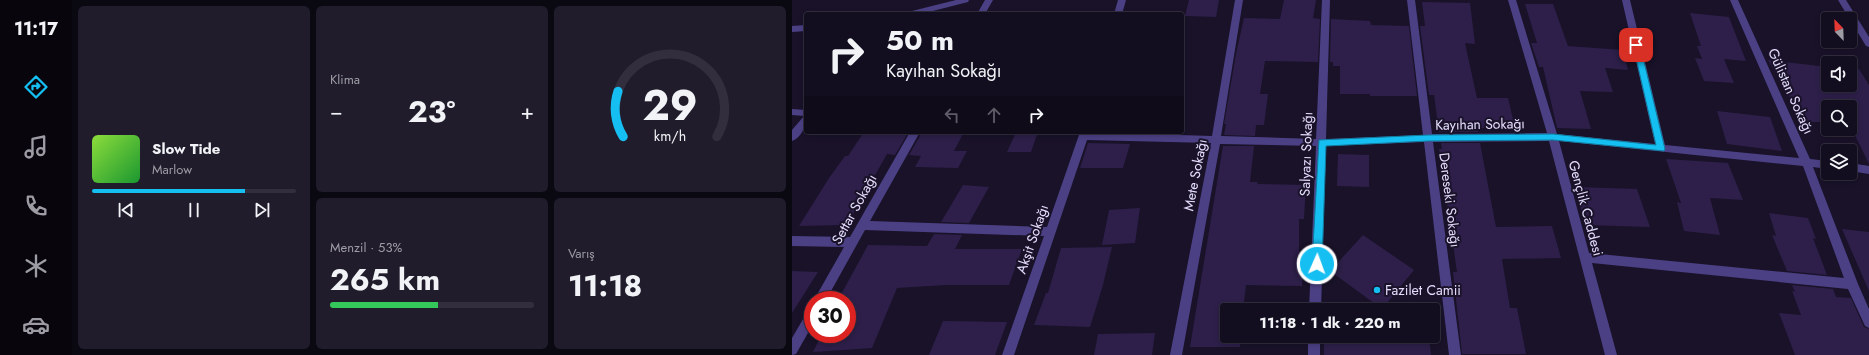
<!DOCTYPE html>
<html lang="tr">
<meta charset="utf-8">
<style>
:root{--surface:#130e1f;--page:#201c2c;--text:#f1f3f6;--muted:#9d9ca4;--line:#322e3d;--accent:#15bff1}
body{margin:0;font-family:Jost,sans-serif;background:var(--page);color:var(--text);height:100vh;display:flex;flex-direction:column;font-size:15px;white-space:nowrap}
*{box-sizing:border-box;margin:0}
p{font-size:13px;color:var(--muted)}
.icon{flex:none;width:22px;height:22px;fill:none;stroke:currentColor;stroke-width:2;stroke-linecap:round;stroke-linejoin:round}
.map{position:relative;flex:1;overflow:hidden}
.details{display:flex;flex-direction:column;gap:6px;padding:6px;background:#0a0811;width:720px}
.details>*{flex:none}
.guide{position:absolute;left:12px;top:12px;width:380px;height:122px;border-radius:4px;box-shadow:0 2px 6px #0003,0 0 0 1px var(--line);background:#130e1f;color:var(--text);overflow:hidden}
.needle{width:26px;rotate:337deg}
.buttons{position:absolute;left:1029px;top:12px;display:grid;gap:8px}
.buttons a{display:grid;place-items:center;width:36px;height:36px;border-radius:4px;background:var(--surface);box-shadow:0 2px 6px #0003,0 0 0 1px var(--line);font-size:20px}
.speed{position:absolute;left:12px;top:291px;display:flex;gap:8px;font-size:20px;font-weight:700;text-align:center}
.speed>*{display:grid;place-content:center;width:52px;height:52px;border-radius:50%;background:var(--surface);box-shadow:0 2px 6px #0003,0 0 0 1px var(--line);line-height:1}
.speed .limit{border:6px solid #d22;background:#fff;color:#111}
.pin{position:absolute;display:grid;place-items:center;width:34px;height:34px;color:#fff;margin:-17px;border-radius:8px;box-shadow:0 2px 6px #0006}
.me{position:absolute;width:44px;margin:-22px;rotate:2deg;stroke-linejoin:round;filter:drop-shadow(0 0 3px #0008)}
.turn{display:flex;align-items:center;gap:14px;height:84px;padding:0 16px;font-size:18px}
.turn .icon{width:52px;height:52px;stroke-width:2.5}
.turn b{display:block;font-size:28px;line-height:34px}
.lanes{display:flex;align-items:center;height:38px;padding:0 16px;background:#0003;justify-content:center;gap:20px;direction:ltr}
.lanes .off{opacity:.35}
.big{font-size:30px;font-weight:700;line-height:1.1}
.details .widget{flex:1;display:flex;flex-direction:column;justify-content:center;gap:6px;min-width:0;padding:0 14px;border-radius:6px;background:var(--page)}
.details .dial{align-items:center;gap:0}
.dial svg{height:104px;overflow:visible;fill:none;stroke:var(--line);stroke-width:7;stroke-linecap:round;text-anchor:middle}
.dial text{fill:var(--text);stroke:none}
.song{display:flex;align-items:center;gap:12px}
.cover{width:48px;height:48px;border-radius:6px;background:linear-gradient(135deg,hsl(90 70% 55%),hsl(130 70% 35%))}
.played{height:4px;border-radius:2px;background:linear-gradient(90deg,var(--accent) 75%,var(--line) 75%)}
.keys{display:flex;justify-content:space-around;direction:ltr}
.heat{display:flex;justify-content:space-between;align-items:center;font-size:22px;direction:ltr}
.charge{height:6px;border-radius:3px;background:linear-gradient(90deg,#34c759 53%,var(--line) 0)}
.details .tiles{flex:1;display:grid;gap:6px;grid-template-columns:repeat(3,1fr)}
.widget:first-child{grid-row:span 2}
.trip{position:absolute;left:428px;top:303px;width:220px;height:40px;border-radius:4px;background:var(--surface);box-shadow:0 2px 6px #0003,0 0 0 1px var(--line);font-weight:700;line-height:40px;text-align:center}
main{display:flex;flex:1;min-height:0}
.dock{display:flex;flex-direction:column;width:72px;justify-content:space-around;align-items:center;background:#08060c;color:var(--muted)}
.dock .icon{width:28px;height:28px}
.dock .on{color:var(--accent)}
.dock b{font-size:18px;color:var(--text)}
.map>svg:first-child{display:block}
.building{fill:#2d1f49}
.lines{fill:none;stroke-linecap:round;stroke-linejoin:round}
.minor{fill:#4c4085;fill-rule:evenodd}
.route{fill:#15bff1;stroke:#0e7c9d}
.poi-dot{fill:#15bff1;stroke:#191229;stroke-width:1.5}
.labels{text-anchor:middle;stroke-width:4;stroke-linejoin:round;paint-order:stroke}
.street-label{font-size:14px;fill:#e4ddfd;stroke:#191229}
.poi-label{font-size:14px;fill:#e4ddfd;stroke:#191229;text-anchor:start}
</style>
<main>
<nav class="dock">
<b>11:17</b>
<svg class="icon on" aria-label="directions" viewBox="0 0 24 24"><path d="M12 3l9 9-9 9-9-9zM9 14v-3h6M13 9l2 2-2 2"/></svg>
<svg class="icon" aria-label="music" viewBox="0 0 24 24"><path d="M9 18V5l10-2v13"/><circle cx="6" cy="18" r="3"/><circle cx="16" cy="16" r="3"/></svg>
<svg class="icon" aria-label="phone" viewBox="0 0 24 24"><path d="M5 4h4l2 5-3 2q2 4 5 5l2-3 5 2v4C11 20 4 13 5 4z"/></svg>
<svg class="icon" aria-label="climate" viewBox="0 0 24 24"><path d="M12 3v18M4 7l16 10M4 17L20 7"/></svg>
<svg class="icon" aria-label="car" viewBox="0 0 24 24"><path d="M5 17H2v-5l4-1 3-4h7l3 4 3 1v5h-3M9 17h6M6 11h13"/><circle cx="7" cy="17" r="2"/><circle cx="17" cy="17" r="2"/></svg>
</nav>
<section class="details">
<div class="tiles">
<div class="widget">
<div class="song"><i class="cover"></i><div><b>Slow Tide</b><p>Marlow</p></div></div>
<div class="played"></div>
<div class="keys"><svg class="icon" aria-label="previous" viewBox="0 0 24 24"><path d="M18 5L8 12l10 7zM5 5v14"/></svg><svg class="icon" aria-label="pause" viewBox="0 0 24 24"><path d="M8 5v14M16 5v14"/></svg><svg class="icon" aria-label="next" viewBox="0 0 24 24"><path d="M6 5l10 7-10 7zM19 5v14"/></svg></div>
</div>
<div class="widget"><p>Klima</p>
<div class="heat"><a>−</a><b class="big">23°</b><a>+</a></div>
</div>
<div class="widget dial"><svg viewBox="0 0 100 80">
<path d="M14 69A42 42 0 1 1 86 69"/>
<path d="M14 69A42 42 0 0 1 10 34" stroke="#15bff1"/>
<text x="50" y="56" font-size="32" font-weight="700">29</text>
<text x="50" y="72" font-size="11">km/h</text>
</svg></div>
<div class="widget"><p>Menzil · 53%</p><b class="big">265 km</b><div class="charge"></div></div>
<div class="widget"><p>Varış</p><b class="big">11:18</b></div>
</div>
</section>
<div class="map">
<svg width="1077" height="355" viewBox="0 0 1077 355">
<rect width="100%" height="100%" fill="#191229"/>
<path class="building" d="M 397,0 L 427,0 L 424,17 L 393,16 Z
M 492,0 L 524,0 L 521,18 L 528,19 L 526,62 L 473,61 L 468,94 L 476,94 L 472,125 L 464,125 L 463,136 L 432,135 L 434,124 L 432,124 L 444,54 L 452,18 L 488,19 Z
M 630,2 L 678,3 L 683,44 L 673,43 L 685,98 L 716,98 L 723,128 L 686,128 L 686,132 L 647,132 L 642,95 L 637,95 L 628,26 L 633,26 Z
M 733,4 L 761,4 L 776,46 L 831,50 L 836,70 L 813,68 L 821,92 L 788,91 L 799,129 L 765,128 L 751,67 L 747,67 L 739,43 L 745,43 Z
M 898,13 L 937,17 L 954,61 L 932,59 L 942,83 L 912,81 L 903,58 L 910,59 L 905,46 L 909,46 Z
M 539,19 L 578,21 L 579,25 L 617,26 L 625,96 L 578,96 L 578,94 L 548,94 L 548,66 L 541,66 L 541,62 L 538,62 Z
M 976,60 L 1036,67 L 1036,85 L 1058,85 L 1058,68 L 1067,69 L 1077,85 L 1077,164 L 1058,125 L 1058,107 L 1036,107 L 1036,122 L 1012,122 Z
M 925,111 L 978,117 L 990,151 L 935,144 Z
M 72,132 L 116,133 L 103,155 L 95,154 L 55,225 L 7,226 L 37,178 L 53,156 L 56,156 Z
M 142,132 L 172,132 L 162,151 L 175,151 L 166,168 L 123,167 L 129,156 L 117,155 L 129,134 L 141,134 Z
M 224,132 L 246,132 L 239,152 L 215,152 Z
M 296,143 L 338,144 L 331,168 L 288,168 Z
M 649,143 L 688,143 L 704,227 L 760,226 L 769,258 L 710,259 L 718,308 L 725,308 L 734,354 L 670,354 L 661,272 L 665,272 L 647,149 L 650,149 Z
M 431,146 L 462,146 L 458,182 L 466,182 L 465,184 L 514,185 L 512,219 L 507,219 L 507,254 L 512,254 L 510,286 L 454,285 L 451,310 L 435,310 L 435,336 L 449,336 L 448,347 L 398,347 Z
M 546,154 L 577,155 L 577,187 L 545,186 Z
M 874,159 L 936,163 L 951,200 L 918,198 L 928,235 L 892,231 L 885,202 L 889,203 Z
M 171,185 L 197,187 L 177,223 L 149,222 Z
M 783,187 L 845,189 L 858,227 L 793,225 Z
M 348,208 L 343,243 L 310,245 L 317,210 Z
M 977,213 L 1016,218 L 1024,239 L 1021,238 L 1035,275 L 995,271 L 980,235 L 984,236 Z
M 1050,229 L 1077,232 L 1077,291 Z
M 142,234 L 170,235 L 163,249 L 230,249 L 217,285 L 154,285 L 105,288 L 80,348 L 21,352 L 30,334 L 55,334 L 55,300 L 46,300 L 76,245 L 135,246 Z
M 571,235 L 622,270 L 590,309 L 538,271 Z
M 320,247 L 311,285 L 298,327 L 242,325 L 254,293 L 256,293 L 269,248 Z
M 0,271 L 26,272 L 0,313 Z
M 1000,285 L 1041,289 L 1044,297 L 1059,298 L 1072,327 L 1077,329 L 1077,355 L 1003,355 L 987,313 L 1009,315 L 1000,291 L 1003,292 Z
M 151,321 L 215,322 L 203,355 L 137,355 Z
M 363,333 L 360,355 L 302,355 L 306,334 Z
M 532,336 L 637,336 L 639,355 L 532,355 Z"/>
<g class="lines">
<path class="minor" d="M 164,0 L 177,0 L 176,2 L 129,14 L 115,14 L 116,12 Z
M 193,0 L 201,0 L 193,14 L 185,14 Z
M 326,0 L 334,0 L 330,14 L 322,14 Z
M 443,0 L 451,0 L 429,136 L 524,139 L 530,0 L 538,0 L 534,139 L 631,135 L 615,0 L 623,0 L 640,134 L 755,133 L 716,0 L 724,0 L 765,134 L 863,144 L 830,0 L 838,0 L 873,145 L 1007,158 L 938,0 L 946,0 L 1018,159 L 1036,161 L 1036,169 L 1021,167 L 1066,284 L 1077,309 L 1077,328 L 1073,326 L 1056,289 L 800,263 L 825,355 L 813,355 L 757,141 L 641,142 L 669,355 L 657,355 L 632,142 L 534,146 L 529,310 L 517,310 L 524,146 L 428,144 L 390,355 L 378,355 L 419,143 L 295,140 L 222,355 L 210,355 L 252,236 L 73,230 L 34,300 L 22,300 L 52,247 L 0,246 L 0,236 L 58,237 L 118,132 L 128,132 L 78,221 L 255,227 L 288,132 L 420,136 ZM 767,141 L 1011,166 L 1052,278 L 797,253 Z
M 1046,0 L 1054,0 L 1077,37 L 1077,47 L 1074,46 Z
M 14,25 L 14,31 L 0,32 L 0,26 Z
M 0,109 L 14,110 C 14,121 13,136 0,141 L 0,130 L 12,116 L 0,115 Z
M 1058,163 L 1077,166 L 1077,174 L 1058,171 Z
M 21,308 L 21,324 L 4,354 L 0,355 L 0,338 L 17,309 Z
M 516,336 L 528,336 L 528,355 L 516,355 Z"/>
</g>
<path class="route" d="M 844,42 L 848,45 L 873,149 L 872,151 L 761,140 L 636,141 L 534,146 L 530,264 L 529,268 L 525,269 L 522,268 L 520,264 L 527,140 L 636,135 L 761,134 L 864,145 L 841,45 Z"/>
<circle class="poi-dot" cx="585" cy="290" r="4"/>
<g class="labels">
<g class="street-label">
<text transform="translate(999 91) rotate(66)" y="5">Gülistan Sokağı</text>
<text transform="translate(688 124) rotate(-1)" y="5">Kayıhan Sokağı</text>
<text transform="translate(514 154) rotate(-88)" y="5">Salyazı Sokağı</text>
<text transform="translate(403 175) rotate(-79)" y="5">Mete Sokağı</text>
<text transform="translate(658 200) rotate(83)" y="5">Dereseki Sokağı</text>
<text transform="translate(794 208) rotate(75)" y="5">Gençlik Caddesi</text>
<text transform="translate(62 209) rotate(-61)" y="5">Settar Sokağı</text>
<text transform="translate(240 239) rotate(-71)" y="5">Akşit Sokağı</text>
</g>
<g class="poi-label">
<text x="593" y="295">Fazilet Camii</text>
</g>
</g>
</svg>
<div class="buttons">
<a><svg class="needle" viewBox="-14 -14 28 28"><path d="M0-13l5 13h-10z" fill="#e53935"/><path d="M0 13l5-13h-10z" fill="#9d9ca4"/></svg></a>
<a><svg class="icon" aria-label="sound" viewBox="0 0 24 24"><path d="M4 9h4l5-4v14l-5-4H4zM17 9q2 3 0 6"/></svg></a>
<a><svg class="icon" aria-label="search" viewBox="0 0 24 24"><circle cx="10" cy="10" r="6"/><path d="M15 15l6 6"/></svg></a>
<a><svg class="icon" aria-label="layers" viewBox="0 0 24 24"><path d="M12 4l9 5-9 5-9-5zM3 14l9 5 9-5"/></svg></a>
</div>
<div class="speed"><div class="limit">30</div></div>
<div class="pin" style="left:844px;top:45px;background:#d93025"><svg class="icon" aria-label="arrive" viewBox="0 0 24 24"><path d="M6 21V4h12l-3 4 3 4H6"/></svg></div>
<svg class="me" style="left:525px;top:264px" viewBox="-20 -20 40 40"><circle r="17" fill="#15bff1" stroke="#fff" stroke-width="3"/><path d="M0-11L8 9 0 5-8 9z" fill="#fff"/></svg>
<div class="trip">11:18 · 1 dk · 220 m</div>
<div class="guide">
<div class="turn"><svg class="icon" aria-label="right" viewBox="0 0 24 24"><path d="M7 20v-9h11M14 6l5 5-5 5"/></svg><div><b>50 m</b>Kayıhan Sokağı</div></div>
<div class="lanes"><svg class="icon off" aria-label="left" viewBox="0 0 24 24"><path d="M17 20v-9H6M10 6l-5 5 5 5"/></svg><svg class="icon off" aria-label="ahead" viewBox="0 0 24 24"><path d="M12 20V5M6 11l6-6 6 6"/></svg><svg class="icon" aria-label="right" viewBox="0 0 24 24"><path d="M7 20v-9h11M14 6l5 5-5 5"/></svg></div>
</div>
</div>
</main>
